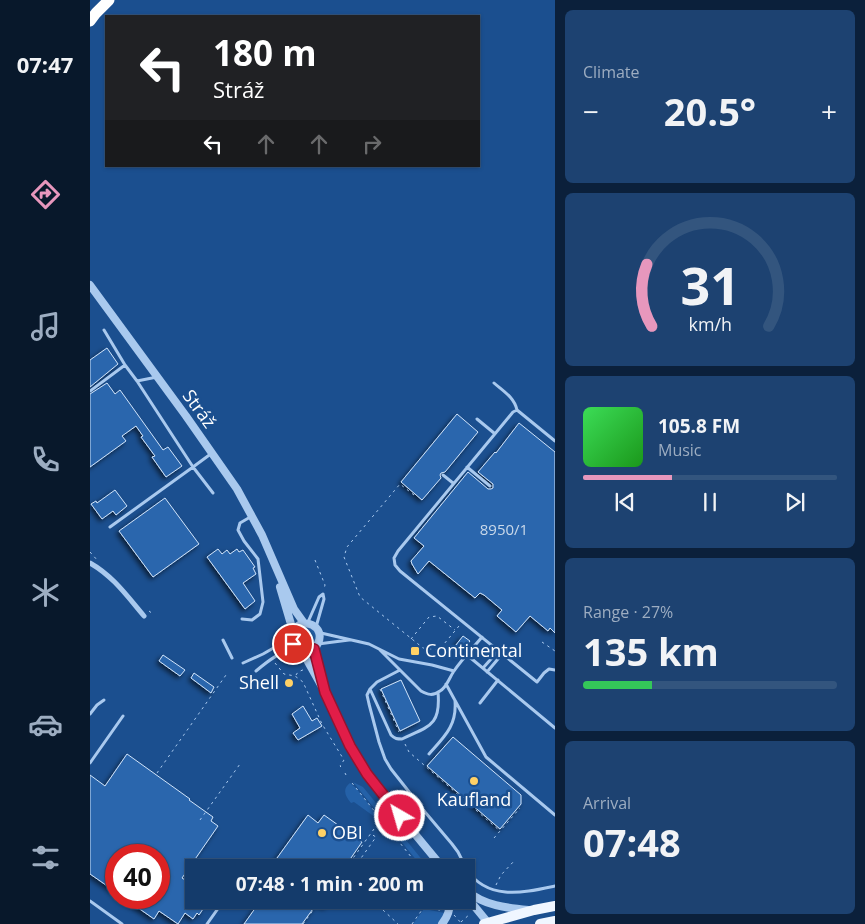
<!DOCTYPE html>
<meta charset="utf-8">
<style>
:root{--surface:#143b6b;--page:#1d4271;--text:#f1f3f6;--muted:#9dadc1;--line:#33557e;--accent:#e797bd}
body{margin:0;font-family:"Open Sans",sans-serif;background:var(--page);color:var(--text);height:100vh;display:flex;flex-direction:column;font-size:19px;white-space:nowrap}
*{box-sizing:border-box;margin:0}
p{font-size:16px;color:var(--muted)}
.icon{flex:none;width:28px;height:28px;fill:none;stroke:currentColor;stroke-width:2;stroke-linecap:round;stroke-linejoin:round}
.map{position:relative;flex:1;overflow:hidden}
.panel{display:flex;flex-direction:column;gap:10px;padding:10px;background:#0b203b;width:310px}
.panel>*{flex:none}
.banner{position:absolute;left:15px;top:15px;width:375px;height:152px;border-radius:0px;box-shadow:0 1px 4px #0004,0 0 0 1px var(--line);background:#202124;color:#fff;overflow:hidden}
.speed{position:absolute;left:15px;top:844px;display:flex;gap:10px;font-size:25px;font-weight:700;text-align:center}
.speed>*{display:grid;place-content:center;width:65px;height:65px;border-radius:50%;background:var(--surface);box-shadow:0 1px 4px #0004,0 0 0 1px var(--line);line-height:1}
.speed .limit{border:8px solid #d22;background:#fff;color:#111}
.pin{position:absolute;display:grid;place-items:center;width:42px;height:42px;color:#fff;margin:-21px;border:2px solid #fff;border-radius:50%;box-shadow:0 1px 5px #0007}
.me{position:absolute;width:55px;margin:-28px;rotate:322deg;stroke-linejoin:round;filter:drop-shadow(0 0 4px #0008)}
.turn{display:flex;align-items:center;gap:18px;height:105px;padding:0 25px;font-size:22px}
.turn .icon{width:65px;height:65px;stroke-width:2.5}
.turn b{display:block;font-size:35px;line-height:42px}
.lanes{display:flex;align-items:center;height:48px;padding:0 25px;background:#0003;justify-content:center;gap:25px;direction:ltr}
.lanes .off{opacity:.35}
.big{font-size:38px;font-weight:700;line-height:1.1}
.panel .tile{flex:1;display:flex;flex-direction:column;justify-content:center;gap:8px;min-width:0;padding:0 18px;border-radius:8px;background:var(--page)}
.panel .dial{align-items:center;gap:0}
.dial svg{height:130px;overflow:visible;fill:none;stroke:var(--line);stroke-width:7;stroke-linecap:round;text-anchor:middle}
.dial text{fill:var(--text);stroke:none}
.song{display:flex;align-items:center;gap:15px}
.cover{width:60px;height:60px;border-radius:8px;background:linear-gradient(135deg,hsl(130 70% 55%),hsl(120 70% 35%))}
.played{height:5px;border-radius:2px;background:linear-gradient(90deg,var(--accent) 35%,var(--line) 35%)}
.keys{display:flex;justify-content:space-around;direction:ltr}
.heat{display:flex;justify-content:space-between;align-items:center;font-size:28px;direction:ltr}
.charge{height:8px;border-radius:4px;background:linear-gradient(90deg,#34c759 27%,var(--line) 0)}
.trip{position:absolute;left:95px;top:859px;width:290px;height:50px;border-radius:0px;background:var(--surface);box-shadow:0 1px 4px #0004,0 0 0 1px var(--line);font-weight:700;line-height:50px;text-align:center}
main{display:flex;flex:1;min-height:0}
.tab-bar{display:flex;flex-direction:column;width:90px;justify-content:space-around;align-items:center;background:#08182b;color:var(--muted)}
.tab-bar .icon{width:35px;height:35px}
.tab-bar .active{color:var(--accent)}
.tab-bar b{font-size:22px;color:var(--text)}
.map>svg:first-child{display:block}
.green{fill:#2461a8}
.building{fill:#2a66ad;stroke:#cfe3fa;filter:url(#shadow)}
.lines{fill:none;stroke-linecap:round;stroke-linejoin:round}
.path{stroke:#a9c9ee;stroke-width:1;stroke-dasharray:2.5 4;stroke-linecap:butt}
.service{stroke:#a9c9ee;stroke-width:3}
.minor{stroke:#a9c9ee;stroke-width:5}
.tertiary{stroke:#a9c9ee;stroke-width:8}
.primary{stroke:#f0f6ff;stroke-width:10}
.motorway{stroke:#fff;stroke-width:11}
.route-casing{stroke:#92132f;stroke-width:12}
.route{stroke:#e11d48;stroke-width:9}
.poi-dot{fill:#ffd166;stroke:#1b4f8f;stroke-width:2}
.labels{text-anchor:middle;stroke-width:5;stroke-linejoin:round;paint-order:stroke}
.number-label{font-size:15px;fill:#cad9ea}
.street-label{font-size:18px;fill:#fff;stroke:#1b4f8f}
.poi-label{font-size:18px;fill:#fff;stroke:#1b4f8f;text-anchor:start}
</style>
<main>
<nav class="tab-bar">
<b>07:47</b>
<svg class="icon active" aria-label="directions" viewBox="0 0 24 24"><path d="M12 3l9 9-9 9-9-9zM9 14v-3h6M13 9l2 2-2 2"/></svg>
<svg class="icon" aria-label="music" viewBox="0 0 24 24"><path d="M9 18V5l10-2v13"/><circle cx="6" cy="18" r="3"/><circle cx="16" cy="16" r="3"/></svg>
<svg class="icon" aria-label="phone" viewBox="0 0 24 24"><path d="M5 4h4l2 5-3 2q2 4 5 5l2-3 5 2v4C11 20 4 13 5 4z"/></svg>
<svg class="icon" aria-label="climate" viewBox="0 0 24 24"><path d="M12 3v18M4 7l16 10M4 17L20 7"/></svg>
<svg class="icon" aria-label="car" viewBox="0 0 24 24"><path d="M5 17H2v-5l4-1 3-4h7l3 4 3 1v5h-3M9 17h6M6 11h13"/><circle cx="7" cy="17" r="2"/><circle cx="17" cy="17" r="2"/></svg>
<svg class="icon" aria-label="filters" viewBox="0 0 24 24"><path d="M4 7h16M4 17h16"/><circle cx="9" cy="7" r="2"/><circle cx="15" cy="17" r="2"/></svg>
</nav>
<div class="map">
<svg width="465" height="924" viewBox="0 0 465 924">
<defs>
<filter id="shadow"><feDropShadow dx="-2.5" dy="2.5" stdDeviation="2.5" flood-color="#0009"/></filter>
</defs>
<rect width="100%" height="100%" fill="#1b4f8f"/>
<path class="green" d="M206 637a10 10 0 1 1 20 0a10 10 0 1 1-20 0Z
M 263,782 L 273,787 L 338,867 L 332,867 Z
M 260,783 L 266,788 L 290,819 L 289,820 L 264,802 L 261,803 C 255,796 252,789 260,783 Z
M 334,909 L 355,913 L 348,924 L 323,924 Z"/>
<path class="building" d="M 17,348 L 28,364 L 0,387 L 0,360 Z
M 17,383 L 25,394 L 30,390 L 73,450 L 78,447 L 92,466 L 76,477 L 62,457 L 65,456 L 51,437 L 53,436 L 46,426 L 32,436 L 36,441 L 0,467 L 0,394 Z
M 367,414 L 388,432 L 355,472 L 351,473 L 350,475 L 351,478 L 332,500 L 311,482 Z
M 429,423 L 465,452 L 465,633 L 460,628 L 458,631 L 440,616 L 426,632 L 407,616 L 412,610 L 394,595 L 390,593 L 385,598 L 339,561 L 328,574 L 322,564 L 321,561 L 334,546 L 324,538 L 378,472 L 398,489 L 401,489 L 403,488 L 403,484 L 388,472 L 405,452 L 406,453 Z
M 25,490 L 37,506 L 26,515 L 23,511 L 12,519 L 1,504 L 6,501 L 7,503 Z
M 75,498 L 109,544 L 63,577 L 29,531 Z
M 128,549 L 132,554 L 137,550 L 140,554 L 147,549 L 149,552 L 153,550 L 165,567 L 163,568 L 166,574 L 153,583 L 165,601 L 155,609 L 117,557 Z
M 373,636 L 380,641 L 368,655 L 362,650 Z
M 73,655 L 95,670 L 90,676 L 69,661 Z
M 104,673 L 124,687 L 121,693 L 101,678 Z
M 311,680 L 330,721 L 310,731 L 291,689 Z
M 213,706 L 222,721 L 227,718 L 232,726 L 208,740 L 203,733 L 210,728 L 202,714 Z
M 363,737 L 431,795 L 431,804 L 410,829 L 337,766 Z
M 37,754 L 100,799 L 99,800 L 123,817 L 121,821 L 128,826 L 92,878 L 104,886 L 103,902 L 113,909 L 109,915 L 107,913 L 103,919 L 95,913 L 88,924 L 69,911 L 64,919 L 34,898 L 69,898 L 69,855 L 26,855 L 26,892 L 0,874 L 0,775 L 15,786 Z
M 218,815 L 228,823 L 234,815 L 272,842 L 254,868 L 185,868 L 182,865 Z
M 171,900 L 240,900 L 235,907 L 228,902 L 212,924 L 154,924 Z"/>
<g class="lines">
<path class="path" d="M 324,495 L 310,484 L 257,547 L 254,557 L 270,597 L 333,648 L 349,650 L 369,626
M 0,552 L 8,561
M 225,560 L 235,585 L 234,589
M 59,611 L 63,614
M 321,639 L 339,617 L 347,616 L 365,630
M 452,642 L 465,651
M 185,663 L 194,674 L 205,676 L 213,682 L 232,724 L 254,760 L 250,766 L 251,767
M 206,675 L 208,672 L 215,669
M 290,689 L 309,732
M 315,744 L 319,752 L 410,831
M 67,773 L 136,675
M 255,773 L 256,775
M 262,783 L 330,868
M 110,820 L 150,764
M 404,838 L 430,808
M 256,868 L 284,829
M 264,868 L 286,837 L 281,834
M 406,885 L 411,875 L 425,860
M 279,900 L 288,907
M 349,900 L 351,909
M 335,908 L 350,910
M 293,910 L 308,924
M 364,915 L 372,924
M 371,922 L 380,914
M 213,924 L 227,905 L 234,909 L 242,900
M 322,924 L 339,900"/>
<path class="service" d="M 14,330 L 35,365 L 47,381
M 67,377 L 47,381 L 103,467 L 122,453
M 404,383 C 413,391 424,397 427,410
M 0,391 L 35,365
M 387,419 L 404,433
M 465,441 L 427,410 L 423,412 L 308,551 L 304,558 L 305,565 L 310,571 L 447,682 L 454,673 L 459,669 L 465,670
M 377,467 L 400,486
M 353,475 L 363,483
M 20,527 L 103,467 L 123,493
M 152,619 L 162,620 L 170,614 L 173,602 L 168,559 L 154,541 L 148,530 L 150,523 L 162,516
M 218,622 L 229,597 L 233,594 L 234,599 L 226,627
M 231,633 L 279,644 L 309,659 L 342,665 L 364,671
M 133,640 L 142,658
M 228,644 L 259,640
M 290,650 L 331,691 C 338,695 343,696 350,691 C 357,687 359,678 364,671 C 372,659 383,648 392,637
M 377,655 L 465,728
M 153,663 L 173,654 L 201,638
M 393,668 L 409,650
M 310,670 L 287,682 L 280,689 L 277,695 L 279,704 L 289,742 L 295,759 L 301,769 L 335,812 L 362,844 L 368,852 L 376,868
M 166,671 C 179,660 189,653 205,647
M 397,672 L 413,653
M 356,684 L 396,757 L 465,815
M 280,689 L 301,735 C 305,739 307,739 312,739 C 339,726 351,726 348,692
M 390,703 L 408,680
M 0,714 L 7,705 L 14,700
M 339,754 C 354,737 367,726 365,701
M 0,763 L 33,716
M 376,869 C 398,901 432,893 465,886
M 0,901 L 32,924
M 117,924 L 134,900"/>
<path class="minor" d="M 0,563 C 23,576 37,596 54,616"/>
<path class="tertiary" d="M 0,285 L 96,416 L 147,489 L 172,535 L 204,609 L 214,623
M 190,587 L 203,631 C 197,650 221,660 228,643 C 236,627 213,615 203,631
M 224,649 L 232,680
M 212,651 L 235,692 L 249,725 L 272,767 L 310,816 L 353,868
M 376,890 C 394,906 417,908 439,910
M 376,896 L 399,924
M 352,924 C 358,916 360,910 360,900"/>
<path class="primary" d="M 394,924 L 444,910 L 465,906
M 450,924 L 465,921"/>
<path class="motorway" d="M 0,21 L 6,13 L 19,0"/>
</g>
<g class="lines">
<g class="route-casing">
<path id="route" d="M 203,644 C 208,651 216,654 224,649 L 235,692 L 260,746 L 277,774 L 310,816"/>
</g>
<use href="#route" class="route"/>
</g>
<g class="poi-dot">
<rect x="320" y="646" width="10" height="10" rx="2.5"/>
<circle cx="199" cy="683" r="5"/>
<circle cx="384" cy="781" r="5"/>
<circle cx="232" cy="833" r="5"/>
</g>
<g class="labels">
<g class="number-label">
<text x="414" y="535">8950/1</text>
</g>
<g class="street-label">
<text transform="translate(109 409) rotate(54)" y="6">Stráž</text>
</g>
<g class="poi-label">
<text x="335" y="657">Continental</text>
<text x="189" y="689" text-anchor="end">Shell</text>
<text x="384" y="806" text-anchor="middle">Kaufland</text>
<text x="242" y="839">OBI</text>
</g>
</g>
</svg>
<div class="speed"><div class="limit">40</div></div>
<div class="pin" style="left:203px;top:644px;background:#d93025"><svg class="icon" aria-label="arrive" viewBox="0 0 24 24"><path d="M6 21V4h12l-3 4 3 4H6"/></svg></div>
<svg class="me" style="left:310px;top:816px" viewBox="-20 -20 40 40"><circle r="17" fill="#e11d48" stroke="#fff" stroke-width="3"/><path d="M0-11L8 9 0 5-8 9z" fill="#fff"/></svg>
<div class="trip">07:48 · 1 min · 200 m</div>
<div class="banner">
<div class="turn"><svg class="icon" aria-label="left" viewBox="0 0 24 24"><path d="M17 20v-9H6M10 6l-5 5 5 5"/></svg><div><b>180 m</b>Stráž</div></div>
<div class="lanes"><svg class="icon" aria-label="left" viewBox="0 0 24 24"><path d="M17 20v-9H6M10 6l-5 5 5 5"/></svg><svg class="icon off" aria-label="ahead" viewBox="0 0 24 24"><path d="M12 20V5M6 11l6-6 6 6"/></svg><svg class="icon off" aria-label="ahead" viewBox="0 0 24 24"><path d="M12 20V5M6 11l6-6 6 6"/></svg><svg class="icon off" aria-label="right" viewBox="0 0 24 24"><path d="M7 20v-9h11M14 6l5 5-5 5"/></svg></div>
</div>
</div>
<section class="panel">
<div class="tile"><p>Climate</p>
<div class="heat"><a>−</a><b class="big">20.5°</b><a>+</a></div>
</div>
<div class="tile dial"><svg viewBox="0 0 100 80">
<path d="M14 69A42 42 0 1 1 86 69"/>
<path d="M14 69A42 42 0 0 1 11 31" stroke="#e797bd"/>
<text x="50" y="56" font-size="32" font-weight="700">31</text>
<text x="50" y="72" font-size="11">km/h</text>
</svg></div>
<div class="tile">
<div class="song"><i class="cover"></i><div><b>105.8 FM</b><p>Music</p></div></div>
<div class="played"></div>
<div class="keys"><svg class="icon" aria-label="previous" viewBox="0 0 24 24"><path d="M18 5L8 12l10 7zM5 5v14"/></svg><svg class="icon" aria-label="pause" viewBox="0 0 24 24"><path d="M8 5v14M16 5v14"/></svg><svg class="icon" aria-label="next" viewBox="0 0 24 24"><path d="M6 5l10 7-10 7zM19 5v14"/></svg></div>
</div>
<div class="tile"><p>Range · 27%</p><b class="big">135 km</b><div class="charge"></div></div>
<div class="tile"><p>Arrival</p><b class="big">07:48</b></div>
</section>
</main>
